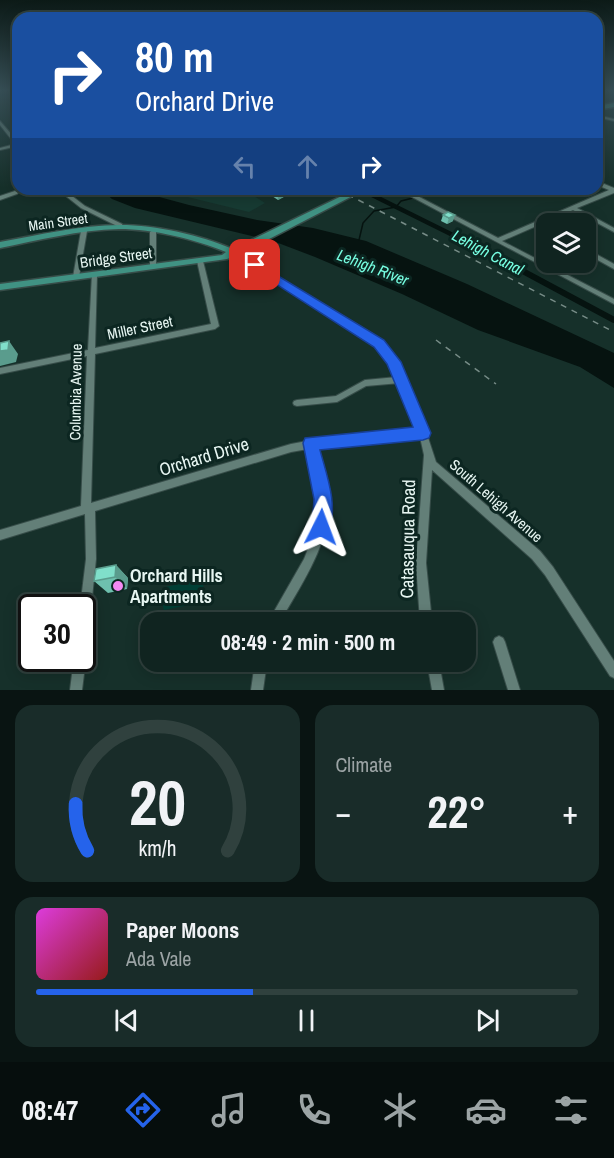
<!DOCTYPE html>
<meta charset="utf-8">
<style>
:root{--surface:#102420;--page:#192c29;--text:#f1f3f6;--muted:#9ca4a5;--line:#30413e;--accent:#2563eb}
body{margin:0;font-family:"Archivo Narrow",sans-serif;background:var(--page);color:var(--text);height:100vh;display:flex;flex-direction:column;font-size:22px;white-space:nowrap}
*{box-sizing:border-box;margin:0}
p{font-size:20px;color:var(--muted)}
.icon{flex:none;width:33px;height:33px;fill:none;stroke:currentColor;stroke-width:2;stroke-linecap:round;stroke-linejoin:round}
.map{position:relative;height:690px;overflow:hidden}
.panel{display:flex;flex-direction:column;gap:15px;padding:15px;background:#091412;flex:1}
.panel>*{flex:none}
.hud{position:absolute;left:12px;top:12px;width:591px;height:183px;border-radius:18px;box-shadow:0 3px 15px #0003,0 0 0 2px var(--line);background:#1a4fa0;color:#fff;overflow:hidden}
.controls{position:absolute;left:536px;top:213px;display:grid;gap:12px}
.controls a{display:grid;place-items:center;width:60px;height:60px;border-radius:12px;background:var(--surface);box-shadow:0 3px 15px #0003,0 0 0 2px var(--line);font-size:30px}
.speed{position:absolute;left:18px;top:594px;display:flex;gap:12px;font-size:30px;font-weight:700;text-align:center}
.speed>*{display:grid;place-content:center;width:78px;height:78px;border-radius:50%;background:var(--surface);box-shadow:0 3px 15px #0003,0 0 0 2px var(--line);line-height:1}
.speed .limit{border:3px solid #111;border-radius:9px;background:#fff;color:#111}
.pin{position:absolute;display:grid;place-items:center;width:51px;height:51px;color:#fff;margin:-26px;border-radius:12px;box-shadow:0 3px 9px #0006}
.me{position:absolute;width:66px;margin:-33px;rotate:3deg;stroke-linejoin:round;filter:drop-shadow(0 0 4px #0008)}
.turn{display:flex;align-items:center;gap:21px;height:126px;padding:0 24px;font-size:27px}
.turn .icon{width:78px;height:78px;stroke-width:2.5}
.turn b{display:block;font-size:42px;line-height:51px}
.lanes{display:flex;align-items:center;height:57px;padding:0 24px;background:#0003;justify-content:center;gap:30px;direction:ltr}
.lanes .off{opacity:.35}
.big{font-size:45px;font-weight:800;line-height:1.1}
.panel .widget{flex:1;display:flex;flex-direction:column;justify-content:center;gap:9px;min-width:0;padding:0 21px;border-radius:18px;background:var(--page)}
.panel .dial{align-items:center;gap:0}
.dial svg{height:156px;overflow:visible;fill:none;stroke:var(--line);stroke-width:7;stroke-linecap:round;text-anchor:middle}
.dial text{fill:var(--text);stroke:none}
.song{display:flex;align-items:center;gap:18px}
.cover{width:72px;height:72px;border-radius:9px;background:linear-gradient(135deg,hsl(300 70% 55%),hsl(0 70% 35%))}
.played{height:6px;border-radius:3px;background:linear-gradient(90deg,var(--accent) 40%,var(--line) 40%)}
.keys{display:flex;justify-content:space-around;direction:ltr}
.heat{display:flex;justify-content:space-between;align-items:center;font-size:33px;direction:ltr}
.panel .tiles{flex:1;display:grid;gap:15px;grid-template-columns:1fr 1fr}
.widget:last-child{grid-column:span 2}
.trip{position:absolute;left:140px;top:612px;width:336px;height:60px;border-radius:18px;background:var(--surface);box-shadow:0 3px 15px #0003,0 0 0 2px var(--line);font-weight:800;line-height:60px;text-align:center}
.tab-bar{display:flex;height:96px;justify-content:space-around;align-items:center;background:#060e0d;color:var(--muted)}
.tab-bar .icon{width:42px;height:42px}
.tab-bar .active{color:var(--accent)}
.tab-bar b{font-size:27px;color:var(--text)}
.map>svg:first-child{display:block}
.built{fill:#173b33}
.green{fill:#003f35}
.water{fill:#061310}
.lines{fill:none;stroke-linecap:round;stroke-linejoin:round}
.stream{stroke:#061310;stroke-width:1.5}
.canal-far1{stroke:#061310;stroke-width:4.5}
.canal{stroke:#061310;stroke-width:6}
.minor-casing{stroke:#374d49;stroke-width:2}
.major-casing{stroke:#374d49;stroke-width:3}
.minor{fill:#637f78;fill-rule:evenodd}
.major{fill:#409283;fill-rule:evenodd}
.rail{stroke:#778c87;stroke-width:1.5;stroke-dasharray:6 6;stroke-linecap:butt}
.wall{fill:#6ec0ae}
.shaded-wall{fill:#5a9c8d}
.building{fill:#80dfca;stroke:#5a9c8d;stroke-width:1.5}
.route{fill:#2563eb;stroke:#184099;stroke-width:1.5}
.poi-dot{fill:#f38af2;stroke:#0c2621;stroke-width:2}
.labels{text-anchor:middle;stroke-width:6;stroke-linejoin:round;paint-order:stroke}
.far-street-label{font-size:14px;fill:#e7f6f2;stroke:#0c2621}
.street-label{font-size:15px;fill:#e7f6f2;stroke:#0c2621}
.water-label{font-size:16px;font-style:italic;fill:#77ffe2;stroke:#0c2621}
.near-street-label{font-size:18px;fill:#e7f6f2;stroke:#0c2621}
.near-poi-label{font-size:18px;font-weight:bold;fill:#e7f6f2;stroke:#0c2621;text-anchor:start}
</style>
<div class="map">
<svg width="614" height="690" viewBox="0 0 614 690">
<rect width="100%" height="100%" fill="#16302a"/>
<path class="built" d="M 155,189 L 253,189 L 260,193 L 254,196 L 265,203 L 249,212 Z"/>
<path class="green" d="M 203,579 L 204,602 L 164,610 L 162,603 L 165,587 Z"/>
<path class="water" d="M 101,189 L 144,189 L 152,195 L 189,205 L 257,220 L 313,228 L 366,241 L 467,284 L 614,353 L 614,388 L 580,367 L 478,330 L 402,294 L 315,257 L 273,241 L 135,208 L 112,199 Z"/>
<g class="lines">
<path class="stream" d="M 359,240 L 363,223 L 374,211 L 396,207 L 401,201 L 413,198 L 425,189"/>
<path class="canal-far1" d="M 360,189 L 481,249"/>
<path class="canal" d="M 478,247 L 614,320"/>
<g class="minor-casing">
<path id="minor" d="M 597,115 L 614,119 L 614,121 L 597,117 Z
M 0,121 L 18,142 L 18,146 L 0,150 L 0,148 L 15,144 L 0,125 Z
M 597,181 L 614,188 L 614,193 L 577,208 L 614,228 L 614,232 L 573,210 L 502,241 L 614,299 L 614,304 L 397,189 L 404,189 L 498,238 L 609,190 L 597,185 Z
M 57,189 L 63,189 L 85,206 L 122,224 L 123,227 L 120,229 L 118,228 L 117,226 L 81,208 Z
M 15,191 L 18,193 L 17,194 L 0,200 L 0,196 Z
M 84,229 L 87,231 L 79,277 L 76,279 L 73,277 L 81,231 Z
M 153,230 L 156,232 L 156,267 L 153,269 L 150,267 L 150,232 Z
M 585,248 L 614,264 L 614,269 L 585,253 Z
M 235,251 L 373,334 L 383,343 L 392,354 L 407,380 L 418,407 L 436,462 L 540,551 L 553,567 L 614,661 L 614,678 L 610,676 L 545,575 L 532,559 L 432,470 L 426,563 L 432,622 L 420,622 L 416,563 L 424,455 L 420,437 L 343,443 L 317,448 C 321,464 327,481 328,498 C 331,544 301,584 280,622 L 268,622 L 304,559 L 315,531 L 318,515 L 318,498 L 308,449 L 291,452 L 95,511 L 96,559 L 88,637 L 86,641 L 82,643 L 82,608 L 80,608 L 86,559 L 85,514 L 0,540 L 0,530 L 81,506 L 87,356 L 0,374 L 0,368 L 88,350 L 92,274 L 96,274 L 97,275 L 95,348 L 211,324 L 197,261 L 200,259 L 203,261 L 219,326 L 215,329 L 95,354 L 91,503 L 291,444 L 307,441 L 311,439 L 314,440 L 343,435 L 417,430 L 400,383 L 366,386 L 337,402 L 297,406 L 294,405 L 293,403 L 294,401 L 297,400 L 336,396 L 365,380 L 397,377 C 390,362 380,350 367,338 L 233,254 L 232,253 Z
M 499,636 L 503,638 L 505,642 L 520,690 L 508,690 L 493,642 L 495,638 Z
M 82,653 L 84,654 L 86,658 L 82,690 L 70,690 L 74,658 L 82,658 Z
M 255,662 L 267,662 L 263,690 L 251,690 Z
M 427,662 L 439,662 L 444,690 L 432,690 Z"/>
</g>
<g class="major-casing">
<path id="major" d="M 614,103 L 614,107 L 597,110 L 597,106 Z
M 356,189 L 366,189 L 238,255 L 227,259 L 0,290 L 0,284 L 222,255 L 226,252 C 194,239 154,229 119,229 C 79,230 39,240 0,248 L 0,242 C 39,235 80,225 120,225 C 157,225 199,235 233,249 Z"/>
</g>
<use href="#minor" class="minor"/>
<use href="#major" class="major"/>
<path class="rail" d="M 337,189 L 614,332
M 436,340 L 496,384"/>
</g>
<path class="wall" d="M 271,189 L 293,189 L 293,192 L 278,200 L 272,196 Z
M 443,215 L 453,221 L 447,224 L 441,221 Z
M 116,565 L 128,578 L 127,589 L 108,593 L 94,581 Z"/>
<path class="shaded-wall" d="M 277,189 L 293,189 L 293,192 L 278,200 Z
M 455,215 L 453,221 L 447,224 L 449,218 Z
M 9,341 L 18,354 L 16,362 L 0,366 L 0,351 Z
M 116,565 L 128,578 L 127,589 L 115,577 Z"/>
<path class="building" d="M 448,212 L 455,215 L 449,218 L 443,215 Z
M 9,341 L 8,350 L 0,351 L 0,343 Z
M 116,565 L 115,577 L 94,581 L 96,569 Z"/>
<linearGradient id="sky" x2="0" y2="1"><stop stop-color="#0c1a17"/><stop offset="0.48" stop-color="#364e55"/><stop offset="1" stop-color="#364e55" stop-opacity="0"/></linearGradient>
<rect width="614" height="188" fill="url(#sky)"/>
<path class="route" d="M 255,262 L 384,340 L 401,362 L 431,433 L 429,438 L 423,440 L 320,450 C 327,476 339,507 328,534 L 321,537 L 315,534 L 312,527 L 314,499 L 303,443 L 305,438 L 413,427 L 387,364 L 374,347 L 251,268 L 249,265 Z"/>
<circle class="poi-dot" cx="118" cy="586" r="6"/>
<g class="labels">
<g class="far-street-label">
<text transform="translate(58 222) rotate(-8)" y="5">Main Street</text>
</g>
<g class="street-label">
<text transform="translate(116 258) rotate(-8)" y="5">Bridge Street</text>
<text transform="translate(140 328) rotate(-12)" y="5">Miller Street</text>
<text transform="translate(76 392) rotate(-89)" y="5">Columbia Avenue</text>
<text transform="translate(496 501) rotate(41)" y="5">South Lehigh Avenue</text>
</g>
<g class="water-label">
<text transform="translate(488 252) rotate(28)" y="6">Lehigh Canal</text>
<text transform="translate(373 267) rotate(21)" y="6">Lehigh River</text>
</g>
<g class="near-street-label">
<text transform="translate(204 457) rotate(-17)" y="6">Orchard Drive</text>
<text transform="translate(408 539) rotate(-89)" y="6">Catasauqua Road</text>
</g>
<g class="near-poi-label">
<text x="130" y="582">Orchard Hills<tspan x="130" dy="21">Apartments</tspan></text>
</g>
</g>
</svg>
<div class="controls">
<a><svg class="icon" aria-label="layers" viewBox="0 0 24 24"><path d="M12 4l9 5-9 5-9-5zM3 14l9 5 9-5"/></svg></a>
</div>
<div class="speed"><div class="limit">30</div></div>
<div class="pin" style="left:255px;top:265px;background:#d93025"><svg class="icon" aria-label="arrive" viewBox="0 0 24 24"><path d="M6 21V4h12l-3 4 3 4H6"/></svg></div>
<svg class="me" style="left:321px;top:527px" viewBox="-20 -20 40 40"><path d="M0-17L14 15 0 8-14 15z" fill="#2563eb" stroke="#fff" stroke-width="4"/></svg>
<div class="trip">08:49 · 2 min · 500 m</div>
<div class="hud">
<div class="turn"><svg class="icon" aria-label="right" viewBox="0 0 24 24"><path d="M7 20v-9h11M14 6l5 5-5 5"/></svg><div><b>80 m</b>Orchard Drive</div></div>
<div class="lanes"><svg class="icon off" aria-label="left" viewBox="0 0 24 24"><path d="M17 20v-9H6M10 6l-5 5 5 5"/></svg><svg class="icon off" aria-label="ahead" viewBox="0 0 24 24"><path d="M12 20V5M6 11l6-6 6 6"/></svg><svg class="icon" aria-label="right" viewBox="0 0 24 24"><path d="M7 20v-9h11M14 6l5 5-5 5"/></svg></div>
</div>
</div>
<section class="panel">
<div class="tiles">
<div class="widget dial"><svg viewBox="0 0 100 80">
<path d="M14 69A42 42 0 1 1 86 69"/>
<path d="M14 69A42 42 0 0 1 8 45" stroke="#2563eb"/>
<text x="50" y="56" font-size="32" font-weight="700">20</text>
<text x="50" y="72" font-size="11">km/h</text>
</svg></div>
<div class="widget"><p>Climate</p>
<div class="heat"><a>−</a><b class="big">22°</b><a>+</a></div>
</div>
<div class="widget">
<div class="song"><i class="cover"></i><div><b>Paper Moons</b><p>Ada Vale</p></div></div>
<div class="played"></div>
<div class="keys"><svg class="icon" aria-label="previous" viewBox="0 0 24 24"><path d="M18 5L8 12l10 7zM5 5v14"/></svg><svg class="icon" aria-label="pause" viewBox="0 0 24 24"><path d="M8 5v14M16 5v14"/></svg><svg class="icon" aria-label="next" viewBox="0 0 24 24"><path d="M6 5l10 7-10 7zM19 5v14"/></svg></div>
</div>
</div>
</section>
<nav class="tab-bar">
<b>08:47</b>
<svg class="icon active" aria-label="directions" viewBox="0 0 24 24"><path d="M12 3l9 9-9 9-9-9zM9 14v-3h6M13 9l2 2-2 2"/></svg>
<svg class="icon" aria-label="music" viewBox="0 0 24 24"><path d="M9 18V5l10-2v13"/><circle cx="6" cy="18" r="3"/><circle cx="16" cy="16" r="3"/></svg>
<svg class="icon" aria-label="phone" viewBox="0 0 24 24"><path d="M5 4h4l2 5-3 2q2 4 5 5l2-3 5 2v4C11 20 4 13 5 4z"/></svg>
<svg class="icon" aria-label="climate" viewBox="0 0 24 24"><path d="M12 3v18M4 7l16 10M4 17L20 7"/></svg>
<svg class="icon" aria-label="car" viewBox="0 0 24 24"><path d="M5 17H2v-5l4-1 3-4h7l3 4 3 1v5h-3M9 17h6M6 11h13"/><circle cx="7" cy="17" r="2"/><circle cx="17" cy="17" r="2"/></svg>
<svg class="icon" aria-label="filters" viewBox="0 0 24 24"><path d="M4 7h16M4 17h16"/><circle cx="9" cy="7" r="2"/><circle cx="15" cy="17" r="2"/></svg>
</nav>
